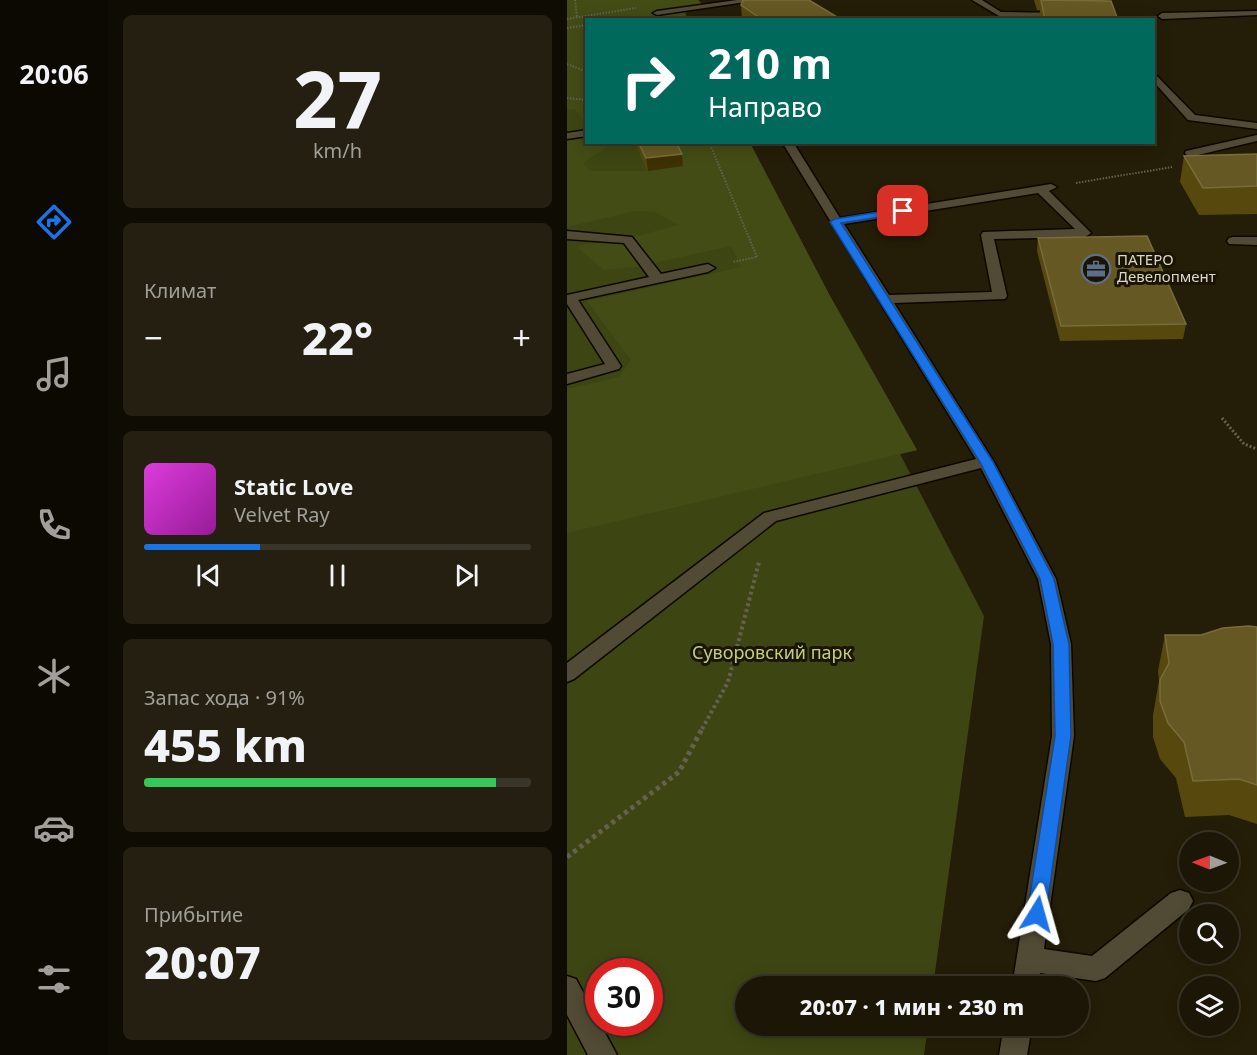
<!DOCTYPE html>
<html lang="ru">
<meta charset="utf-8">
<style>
:root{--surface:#1b1606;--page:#241f10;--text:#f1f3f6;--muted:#a09f9b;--line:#393528;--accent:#1a73e8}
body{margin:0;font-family:"Noto Sans",sans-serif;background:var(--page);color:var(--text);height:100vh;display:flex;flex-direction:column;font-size:22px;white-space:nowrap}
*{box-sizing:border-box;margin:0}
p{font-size:20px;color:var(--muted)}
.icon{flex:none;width:33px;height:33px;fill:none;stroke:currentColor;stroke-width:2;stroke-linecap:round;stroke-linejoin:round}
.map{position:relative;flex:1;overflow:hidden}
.details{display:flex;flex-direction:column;gap:15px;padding:15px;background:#0f0c03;width:459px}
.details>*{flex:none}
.top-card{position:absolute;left:18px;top:18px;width:570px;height:126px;border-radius:0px;box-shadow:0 3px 15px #0003,0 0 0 2px var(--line);background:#00695c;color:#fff;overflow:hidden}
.needle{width:39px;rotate:271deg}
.tools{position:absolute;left:612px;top:832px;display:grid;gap:12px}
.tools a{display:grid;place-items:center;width:60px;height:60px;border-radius:50%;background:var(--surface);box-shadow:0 3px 15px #0003,0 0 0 2px var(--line);font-size:30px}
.speed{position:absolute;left:18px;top:958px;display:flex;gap:12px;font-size:30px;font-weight:700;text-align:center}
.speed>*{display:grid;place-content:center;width:78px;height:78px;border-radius:50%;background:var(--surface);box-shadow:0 3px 15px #0003,0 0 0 2px var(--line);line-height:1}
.speed .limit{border:9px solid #d22;background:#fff;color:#111}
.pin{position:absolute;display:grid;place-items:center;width:51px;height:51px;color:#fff;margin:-26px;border-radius:12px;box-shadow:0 3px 9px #0006}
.me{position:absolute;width:66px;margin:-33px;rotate:8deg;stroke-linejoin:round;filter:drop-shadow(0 0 4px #0008)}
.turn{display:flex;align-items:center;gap:21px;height:126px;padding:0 24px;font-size:27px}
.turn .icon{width:78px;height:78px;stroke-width:2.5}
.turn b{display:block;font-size:42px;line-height:51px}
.big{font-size:45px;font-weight:800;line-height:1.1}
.details .tile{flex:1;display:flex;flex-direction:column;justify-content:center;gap:9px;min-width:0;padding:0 21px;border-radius:9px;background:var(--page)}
.details .dial{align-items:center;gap:0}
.dial b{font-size:78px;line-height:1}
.song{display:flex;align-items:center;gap:18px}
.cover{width:72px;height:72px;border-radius:9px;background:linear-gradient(135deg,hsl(300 70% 55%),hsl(300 70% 35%))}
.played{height:6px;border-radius:3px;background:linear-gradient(90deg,var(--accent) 30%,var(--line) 30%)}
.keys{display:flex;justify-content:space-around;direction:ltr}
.heat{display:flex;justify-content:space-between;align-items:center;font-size:33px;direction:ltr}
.charge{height:9px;border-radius:4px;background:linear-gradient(90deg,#34c759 91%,var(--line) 0)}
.trip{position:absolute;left:168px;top:976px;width:354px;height:60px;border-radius:30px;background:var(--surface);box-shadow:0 3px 15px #0003,0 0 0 2px var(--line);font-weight:800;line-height:60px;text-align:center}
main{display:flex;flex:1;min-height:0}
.menu{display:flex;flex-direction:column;width:108px;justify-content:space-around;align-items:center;background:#0b0902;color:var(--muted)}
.menu .icon{width:42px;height:42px}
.menu .active{color:var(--accent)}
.menu b{font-size:27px;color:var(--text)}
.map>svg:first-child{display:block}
.green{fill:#3d4612;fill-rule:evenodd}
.forest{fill:#434c15}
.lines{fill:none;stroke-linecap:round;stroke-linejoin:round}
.minor-casing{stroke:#0d0700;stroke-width:3}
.path-far3{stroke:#66614e;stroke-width:2;stroke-dasharray:1.5 1.5;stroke-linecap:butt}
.path-far2{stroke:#66614e;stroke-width:3;stroke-dasharray:2 2;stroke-linecap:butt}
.path-far1{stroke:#66614e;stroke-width:4;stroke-dasharray:3 3;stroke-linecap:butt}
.path{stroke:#66614e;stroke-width:5;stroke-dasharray:4 4;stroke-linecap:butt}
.minor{fill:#514b35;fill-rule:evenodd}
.wall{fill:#57490e}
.shaded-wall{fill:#3d3103}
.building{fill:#655822;stroke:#786c3d;stroke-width:1.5}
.route{fill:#1a73e8;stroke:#114b97;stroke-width:1.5}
.labels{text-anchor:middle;stroke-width:6;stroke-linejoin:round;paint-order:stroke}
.far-poi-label{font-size:15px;fill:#dbd7ca;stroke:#1a1402;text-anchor:start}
.park-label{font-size:18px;fill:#bfcf7d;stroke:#1a1402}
</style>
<main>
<nav class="menu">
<b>20:06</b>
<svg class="icon active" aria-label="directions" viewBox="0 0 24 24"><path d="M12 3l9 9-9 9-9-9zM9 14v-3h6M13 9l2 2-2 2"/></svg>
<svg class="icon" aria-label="music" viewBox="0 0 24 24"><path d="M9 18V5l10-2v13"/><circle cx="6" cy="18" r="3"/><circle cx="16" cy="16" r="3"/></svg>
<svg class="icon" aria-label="phone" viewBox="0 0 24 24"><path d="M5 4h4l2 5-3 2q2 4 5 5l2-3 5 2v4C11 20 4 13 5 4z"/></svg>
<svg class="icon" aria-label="climate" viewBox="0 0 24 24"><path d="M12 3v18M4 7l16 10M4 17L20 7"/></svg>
<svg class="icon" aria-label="car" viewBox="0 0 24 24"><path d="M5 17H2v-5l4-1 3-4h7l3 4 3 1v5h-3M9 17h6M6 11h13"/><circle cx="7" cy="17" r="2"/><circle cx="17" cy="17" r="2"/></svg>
<svg class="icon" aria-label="filters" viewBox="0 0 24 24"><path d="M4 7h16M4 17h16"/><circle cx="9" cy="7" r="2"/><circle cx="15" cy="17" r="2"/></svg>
</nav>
<section class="details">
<div class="tile dial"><b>27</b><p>km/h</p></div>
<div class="tile"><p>Климат</p>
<div class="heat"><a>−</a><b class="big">22°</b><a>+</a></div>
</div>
<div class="tile">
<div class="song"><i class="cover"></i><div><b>Static Love</b><p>Velvet Ray</p></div></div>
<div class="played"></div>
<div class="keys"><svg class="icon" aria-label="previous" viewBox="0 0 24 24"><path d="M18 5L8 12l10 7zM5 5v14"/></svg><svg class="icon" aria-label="pause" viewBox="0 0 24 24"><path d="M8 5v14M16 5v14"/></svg><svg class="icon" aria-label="next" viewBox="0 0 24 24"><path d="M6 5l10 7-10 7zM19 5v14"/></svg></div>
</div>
<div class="tile"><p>Запас хода · 91%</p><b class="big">455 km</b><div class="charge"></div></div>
<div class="tile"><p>Прибытие</p><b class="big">20:07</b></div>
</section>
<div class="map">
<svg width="690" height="1055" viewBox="0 0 690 1055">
<rect width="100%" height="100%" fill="#241e08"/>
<path class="green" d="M 0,0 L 131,0 L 136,5 L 118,13 L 121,19 L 20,20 L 20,142 L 183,143 L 263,296 L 350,450 L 333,454 L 417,616 L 366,987 L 178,987 L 178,1026 L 361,1026 L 357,1055 L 0,1055 ZM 32,972 L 82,972 L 82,1023 L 32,1023 Z"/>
<path class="forest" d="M 0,0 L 131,0 L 136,5 L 118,13 L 121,19 L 20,20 L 18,123 L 8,109 L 0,110 Z
M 10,139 L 40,147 L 16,163 L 23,171 L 80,171 L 68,143 L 183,143 L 263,296 L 350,450 L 0,533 L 0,389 L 52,377 L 64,360 L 20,301 L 174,267 L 164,246 L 69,267 L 37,270 L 9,246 L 74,235 L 112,225 L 88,212 L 68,211 L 0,227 L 0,141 Z"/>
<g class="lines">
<g class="minor-casing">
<path id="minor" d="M 170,0 L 192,0 L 90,15 L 86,13 L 90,11 Z
M 405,0 L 415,0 L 434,12 L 496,13 L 500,15 L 496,17 L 432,16 Z
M 690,11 L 690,15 L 595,19 L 591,16 L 595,13 Z
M 586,72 L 628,115 L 690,123 L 690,129 L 621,120 L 586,81 Z
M 20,130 L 20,136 L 0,139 L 0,133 Z
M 690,135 L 690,141 L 631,155 L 640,165 L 690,164 L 690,170 L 637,171 L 633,170 L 618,153 L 619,151 Z
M 215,142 L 226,142 L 273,218 L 484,184 L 490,187 L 482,191 L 524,233 L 518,237 L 427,239 L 440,296 L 438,299 L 327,303 L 427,462 L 489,579 L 504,644 L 507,736 L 477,949 L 525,956 L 604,893 L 613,890 L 622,893 L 626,901 L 622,909 L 538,978 L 529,981 L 473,973 L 471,987 L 445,987 L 485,736 L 484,644 L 471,579 L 414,468 L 209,521 L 7,679 L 0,682 L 0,663 L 197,513 L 409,459 ZM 471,193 L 508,229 L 416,232 L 414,235 L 425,292 L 322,295 L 277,224 Z
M 0,231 L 65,237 L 94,274 L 141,264 L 148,268 L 141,272 L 11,300 L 54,366 L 52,369 L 0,384 L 0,374 L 38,364 L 0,304 L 0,295 L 82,277 L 57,243 L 0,239 Z
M 666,237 L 690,237 L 690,245 L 662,244 L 660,241 L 662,238 Z
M 0,976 L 9,979 L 50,1055 L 21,1055 L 0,1015 Z
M 437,1026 L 465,1026 L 460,1055 L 432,1055 Z"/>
</g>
<path class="path-far3" d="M 8,0 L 10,17
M 0,19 L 69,8
M 52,20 L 69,17
M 0,28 L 20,25
M 0,64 L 20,72
M 0,98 L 20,100
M 142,142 L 190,257 L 166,262
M 509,183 L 605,167"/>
<path class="path-far2" d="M 655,418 L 677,444 L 690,449"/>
<path class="path-far1" d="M 135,729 L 161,682 L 192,562"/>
<path class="path" d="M 0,857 L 112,772 L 136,727"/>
<use href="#minor" class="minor"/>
</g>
<path class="wall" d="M 467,0 L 538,0 L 551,20 L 472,20 L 473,10 L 470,10 Z
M 174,5 L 275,20 L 175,20 Z
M 68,142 L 109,142 L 116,166 L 81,171 Z
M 690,154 L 690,214 L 632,215 L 613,182 L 617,156 Z
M 471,238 L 619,324 L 616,339 L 493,341 L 470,251 Z
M 690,627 L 690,824 L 662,815 L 618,817 L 609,778 L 593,759 L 586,737 L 586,715 L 592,681 L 591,671 L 598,635 L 634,635 Z"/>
<path class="shaded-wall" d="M 115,154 L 116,166 L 81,171 L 79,158 Z"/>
<path class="building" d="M 176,0 L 242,0 L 275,20 L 196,20 L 174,5 Z
M 474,0 L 544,1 L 551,20 L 478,20 Z
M 71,142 L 109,142 L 115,154 L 79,158 Z
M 690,154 L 690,186 L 636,188 L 617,156 Z
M 580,236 L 619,324 L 494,326 L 471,238 Z
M 682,626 L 690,627 L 690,785 L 672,779 L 626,781 L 617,742 L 601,723 L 593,701 L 593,680 L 602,663 L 598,635 L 634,635 L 656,628 Z"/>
<path class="route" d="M 336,208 L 341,211 L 340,213 L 274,223 L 426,462 L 487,579 L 502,644 L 504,736 L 479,914 L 476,920 L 470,923 L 463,920 L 460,914 L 488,736 L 486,644 L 473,579 L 413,462 L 263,222 L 268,219 Z"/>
<defs>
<g id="office-ring" transform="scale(1.5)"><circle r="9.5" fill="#1a1402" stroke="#5c6f8a" stroke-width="1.5"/><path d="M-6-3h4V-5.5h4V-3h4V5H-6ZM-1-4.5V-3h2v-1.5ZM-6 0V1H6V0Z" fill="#5c6f8a"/></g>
</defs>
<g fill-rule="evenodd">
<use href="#office-ring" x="529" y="269"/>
</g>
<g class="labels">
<g class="far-poi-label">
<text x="550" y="265">ПАТЕРО<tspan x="550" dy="17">Девелопмент</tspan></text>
</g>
<g class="park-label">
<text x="205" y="659">Суворовский парк</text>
</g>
</g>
</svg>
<div class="tools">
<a><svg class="needle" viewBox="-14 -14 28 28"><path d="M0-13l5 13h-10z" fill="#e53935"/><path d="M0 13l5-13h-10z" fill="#a09f9b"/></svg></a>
<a><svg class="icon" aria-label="search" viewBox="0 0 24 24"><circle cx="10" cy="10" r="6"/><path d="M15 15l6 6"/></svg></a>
<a><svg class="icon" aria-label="layers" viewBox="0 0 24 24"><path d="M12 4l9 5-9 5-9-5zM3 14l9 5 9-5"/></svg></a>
</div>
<div class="speed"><div class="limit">30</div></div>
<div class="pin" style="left:336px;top:211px;background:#d93025"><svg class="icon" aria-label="arrive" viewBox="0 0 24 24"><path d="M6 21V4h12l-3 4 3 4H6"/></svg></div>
<svg class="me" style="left:470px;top:914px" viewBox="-20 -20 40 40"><path d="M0-17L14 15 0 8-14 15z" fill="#1a73e8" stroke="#fff" stroke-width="4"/></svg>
<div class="trip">20:07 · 1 мин · 230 m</div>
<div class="top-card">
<div class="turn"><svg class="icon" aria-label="right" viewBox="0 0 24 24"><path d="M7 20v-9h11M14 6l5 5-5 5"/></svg><div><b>210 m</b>Направо</div></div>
</div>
</div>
</main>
